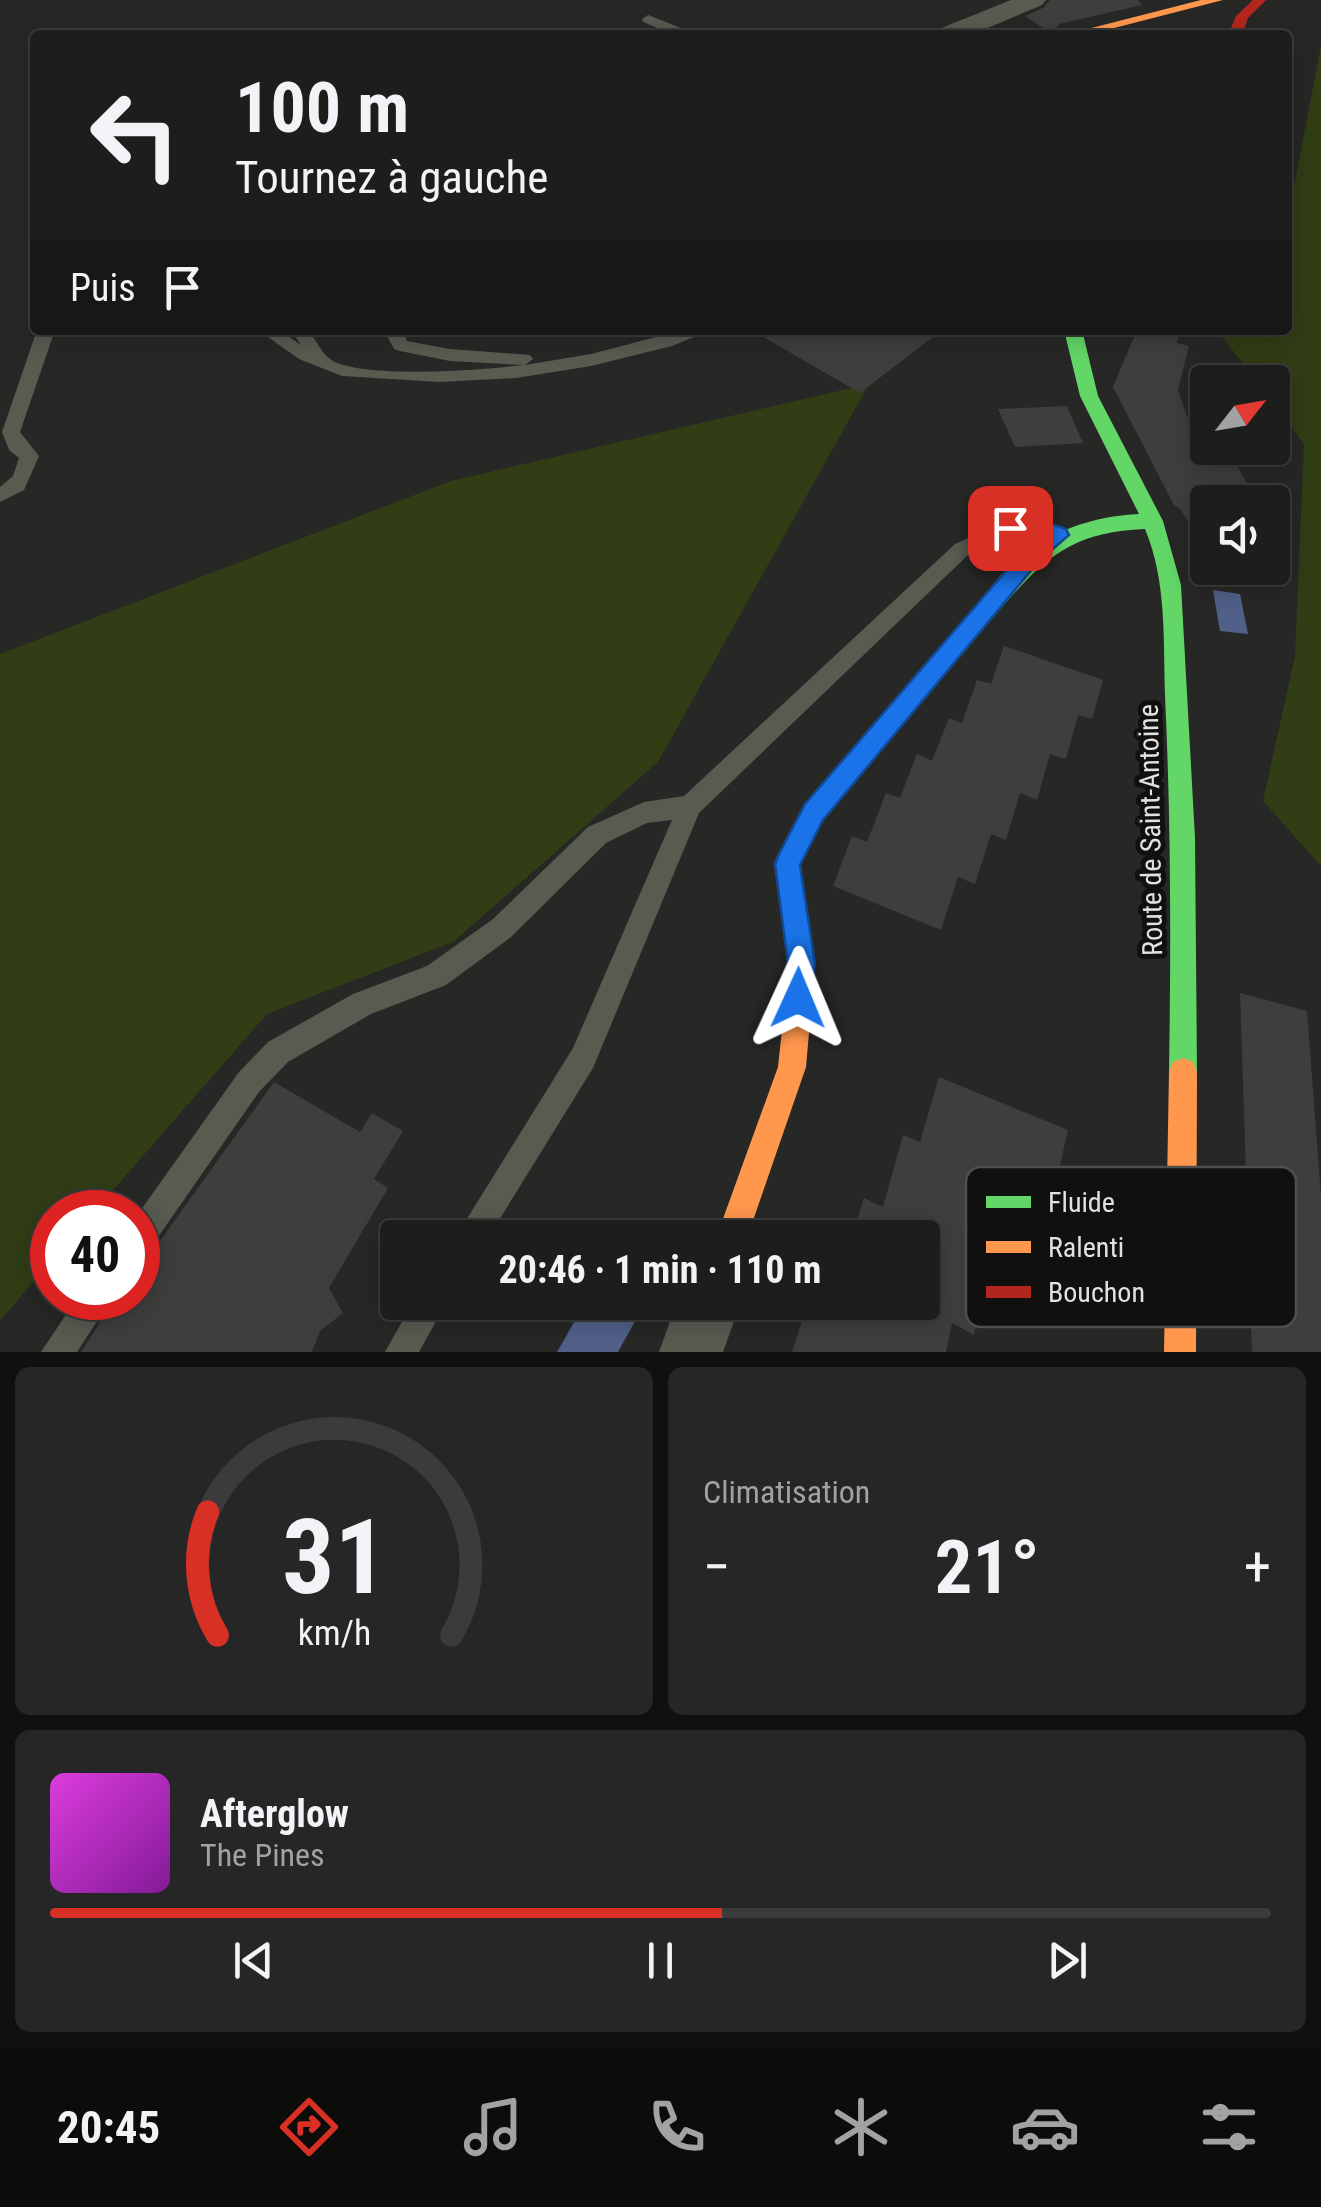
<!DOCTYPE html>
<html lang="fr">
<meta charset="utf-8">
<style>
:root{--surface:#1d1d1c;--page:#252625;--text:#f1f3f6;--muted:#a0a2a3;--line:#3b3b3b;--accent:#d93025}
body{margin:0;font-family:"Roboto Condensed",sans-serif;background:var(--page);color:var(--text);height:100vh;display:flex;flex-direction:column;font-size:38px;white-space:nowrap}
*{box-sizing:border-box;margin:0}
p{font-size:32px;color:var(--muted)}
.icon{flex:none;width:55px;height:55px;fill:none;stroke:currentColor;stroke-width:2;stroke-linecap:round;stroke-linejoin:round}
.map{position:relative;height:1352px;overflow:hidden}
.details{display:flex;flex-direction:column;gap:15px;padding:15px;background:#10100f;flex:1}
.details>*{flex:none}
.banner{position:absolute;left:30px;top:30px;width:1262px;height:305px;border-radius:10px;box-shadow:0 5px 25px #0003,0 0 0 2px var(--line);background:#1d1d1c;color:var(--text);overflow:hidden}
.needle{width:65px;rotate:59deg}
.tools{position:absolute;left:1190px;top:365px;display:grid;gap:20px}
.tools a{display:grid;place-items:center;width:100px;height:100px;border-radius:10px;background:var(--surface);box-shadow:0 5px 25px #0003,0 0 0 2px var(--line);font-size:50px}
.speed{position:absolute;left:30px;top:1190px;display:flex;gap:20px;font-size:50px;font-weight:700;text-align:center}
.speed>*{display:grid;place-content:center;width:130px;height:130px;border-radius:50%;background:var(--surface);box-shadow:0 5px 25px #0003,0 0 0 2px var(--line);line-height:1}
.speed .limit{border:15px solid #d22;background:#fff;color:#111}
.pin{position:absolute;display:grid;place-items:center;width:85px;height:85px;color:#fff;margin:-42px;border-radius:20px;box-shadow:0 5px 15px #0006}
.me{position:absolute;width:110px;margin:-55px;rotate:1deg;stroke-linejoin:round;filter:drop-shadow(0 0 8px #0008)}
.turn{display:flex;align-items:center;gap:35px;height:210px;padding:0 40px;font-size:45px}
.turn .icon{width:130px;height:130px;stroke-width:2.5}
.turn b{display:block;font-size:70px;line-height:85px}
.then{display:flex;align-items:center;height:95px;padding:0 40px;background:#0003;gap:20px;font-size:38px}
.big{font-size:75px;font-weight:700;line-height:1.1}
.details .widget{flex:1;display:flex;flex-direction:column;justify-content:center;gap:15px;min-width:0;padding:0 35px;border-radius:15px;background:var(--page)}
.details .dial{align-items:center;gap:0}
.dial svg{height:260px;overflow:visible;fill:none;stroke:var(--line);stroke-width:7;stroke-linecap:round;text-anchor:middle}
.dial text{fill:var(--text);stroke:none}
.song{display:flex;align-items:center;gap:30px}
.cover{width:120px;height:120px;border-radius:15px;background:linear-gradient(135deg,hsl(300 70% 55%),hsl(290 70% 35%))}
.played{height:10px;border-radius:5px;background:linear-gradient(90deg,var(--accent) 55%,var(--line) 55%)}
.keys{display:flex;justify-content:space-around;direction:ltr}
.heat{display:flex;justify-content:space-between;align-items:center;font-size:55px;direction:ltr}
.details .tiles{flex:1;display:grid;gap:15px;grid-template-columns:1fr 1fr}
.widget:last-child{grid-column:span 2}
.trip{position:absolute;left:380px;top:1220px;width:560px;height:100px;border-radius:10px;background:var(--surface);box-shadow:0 5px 25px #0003,0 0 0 2px var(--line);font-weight:700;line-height:100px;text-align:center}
.menu{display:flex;height:160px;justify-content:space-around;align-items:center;background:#0c0c0b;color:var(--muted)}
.menu .icon{width:70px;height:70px}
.menu .on{color:var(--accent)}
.menu b{font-size:45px;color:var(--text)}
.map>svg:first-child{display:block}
.green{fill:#303d15}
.water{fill:#506088}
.building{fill:#3e3e3d}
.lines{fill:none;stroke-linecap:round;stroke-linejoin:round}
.lane{fill:#575b50;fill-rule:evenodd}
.street{fill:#575b50;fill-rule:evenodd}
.fast{fill:#63d668;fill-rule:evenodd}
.slow{fill:#ff974d;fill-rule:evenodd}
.jam{fill:#b3261e;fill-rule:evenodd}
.route{fill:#1a73e8;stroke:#114b97;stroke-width:2.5}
.labels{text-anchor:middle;stroke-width:10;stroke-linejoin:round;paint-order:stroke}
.street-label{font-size:28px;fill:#e2e3e1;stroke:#10100f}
.key{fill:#10100f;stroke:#4f4f4e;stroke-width:2.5}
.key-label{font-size:28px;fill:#e2e3e1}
</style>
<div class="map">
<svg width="1321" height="1352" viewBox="0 0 1321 1352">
<rect width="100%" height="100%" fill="#272726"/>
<path class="green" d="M 1321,46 L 1321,866 L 1263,801 L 1295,656 L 1304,444 L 1273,403 L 1272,382 L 1257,382 L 1217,330 L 1288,330 L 1288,217 Z
M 869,384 L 658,762 L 453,942 L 267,1014 L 94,1212 L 52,1212 L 52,1260 L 0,1321 L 0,654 L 451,481 Z"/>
<path class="water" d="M 1213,590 L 1240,594 L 1248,634 L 1220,631 Z
M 585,1303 L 585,1302 L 645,1303 L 618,1352 L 557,1352 Z"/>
<path class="building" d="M 1050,0 L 1138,0 L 1142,5 L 1059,24 L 1052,34 L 1025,16 L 1043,8 Z
M 751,330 L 942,330 L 860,393 Z
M 1137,330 L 1180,330 L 1177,343 L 1189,346 L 1178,390 L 1191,428 L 1200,428 L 1208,448 L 1226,448 L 1250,488 L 1222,488 L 1232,502 L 1208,502 L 1208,555 L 1181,510 L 1174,505 L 1113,387 Z
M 1067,406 L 1083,443 L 1015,447 L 998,409 Z
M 1004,646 L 1103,680 L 1092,719 L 1078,715 L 1066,759 L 1050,754 L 1037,800 L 1020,793 L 1006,840 L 991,834 L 975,884 L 958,877 L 941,930 L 833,886 L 852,836 L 867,842 L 886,793 L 900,798 L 917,754 L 932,761 L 949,718 L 962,723 L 977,680 L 991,684 Z
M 1240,993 L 1307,1011 L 1321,1196 L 1321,1352 L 1252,1352 Z
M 939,1077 L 1068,1130 L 1052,1200 L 1030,1190 L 1013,1265 L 992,1254 L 974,1335 L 952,1323 L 946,1352 L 792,1352 L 808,1302 L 922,1302 L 922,1238 L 851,1238 L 864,1198 L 883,1207 L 903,1135 L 920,1142 Z
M 274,1082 L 360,1132 L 372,1113 L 403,1131 L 374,1179 L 388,1188 L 329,1288 L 343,1313 L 320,1331 L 312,1352 L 81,1352 L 116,1298 L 138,1298 L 138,1257 L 152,1252 Z"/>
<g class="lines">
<path class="lane" d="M 648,15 L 691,32 L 693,35 L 675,35 L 643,22 L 642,19 Z
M 37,330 L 55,330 L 20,432 L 39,456 L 24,490 L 0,502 L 0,487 L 13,476 L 19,458 L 9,450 L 2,432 Z
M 258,330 L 279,330 L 301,345 L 291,330 L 309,330 C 316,340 322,355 333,361 C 368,379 483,370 523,365 L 450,361 L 400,351 L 394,349 L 384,330 L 402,330 L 407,341 L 450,349 L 530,355 L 533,359 L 525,365 L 591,354 L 683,330 L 711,330 L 672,346 L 591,366 L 516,378 L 440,382 L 342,376 L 299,359 Z
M 1033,521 L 1066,530 L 1069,535 L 1059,543 C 1025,532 1000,537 969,554 L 699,813 L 593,1068 L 488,1238 L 455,1238 L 573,1048 L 672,820 L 647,823 L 606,843 L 511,937 L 446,985 L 371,1014 L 288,1062 L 259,1092 L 149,1250 L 138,1254 L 138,1214 L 239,1072 L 268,1042 L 353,994 L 427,966 L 493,919 L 588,827 L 644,802 L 684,796 L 955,544 L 997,525 Z
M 77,1298 L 112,1298 L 77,1352 L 41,1352 Z
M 413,1302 L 447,1302 L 419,1352 L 385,1352 Z"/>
<path class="street" d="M 1011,0 L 1046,0 L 1042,5 L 971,35 L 935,35 L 939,29 Z
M 677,1302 L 741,1302 L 723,1352 L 659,1352 Z"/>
<path class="fast" d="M 1064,330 L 1082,330 L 1098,396 L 1163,521 L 1181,585 L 1195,838 L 1197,1072 L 1193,1082 L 1183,1086 L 1173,1082 L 1169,1072 C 1171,946 1171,821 1165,696 C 1163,639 1167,582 1145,529 C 1070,532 1043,559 996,614 L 980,614 L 977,608 C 1011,548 1072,517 1139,514 L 1080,396 Z"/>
<path class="slow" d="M 1201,0 L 1223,0 L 1087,35 L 1064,35 Z
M 988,600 L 996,602 L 999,608 L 996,614 L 823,820 L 800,865 L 815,964 L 806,1067 L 747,1238 L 716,1238 L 778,1067 L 789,964 L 774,864 L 805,804 L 980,602 Z
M 1183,1058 L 1193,1062 L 1197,1072 L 1196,1352 L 1164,1352 L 1169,1072 L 1173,1062 Z"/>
<path class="jam" d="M 1253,0 L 1266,0 L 1248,18 L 1242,35 L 1228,35 L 1236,16 Z"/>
</g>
<path class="route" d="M 1036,518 L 1066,529 L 1069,535 L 1039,561 L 823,820 L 800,865 L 815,964 L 808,1008 L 798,1012 L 789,1008 L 784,998 L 788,964 L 775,864 L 778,856 L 805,804 L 1024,550 L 1042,536 L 1003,533 L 1000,528 L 1003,522 Z"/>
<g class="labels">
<g class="street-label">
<text transform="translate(1150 830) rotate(-91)" y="10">Route de Saint-Antoine</text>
</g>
</g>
<rect x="966" y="1167" width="330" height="160" rx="15" class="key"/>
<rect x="986" y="1196" width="45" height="12" fill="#63d668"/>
<rect x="986" y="1241" width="45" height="12" fill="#ff974d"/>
<rect x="986" y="1286" width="45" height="12" fill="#b3261e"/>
<g class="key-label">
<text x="1048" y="1212">Fluide</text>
<text x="1048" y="1257">Ralenti</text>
<text x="1048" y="1302">Bouchon</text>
</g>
</svg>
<div class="tools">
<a><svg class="needle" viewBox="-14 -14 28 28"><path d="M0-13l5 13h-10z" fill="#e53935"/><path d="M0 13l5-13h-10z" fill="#a0a2a3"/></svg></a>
<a><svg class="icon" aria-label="sound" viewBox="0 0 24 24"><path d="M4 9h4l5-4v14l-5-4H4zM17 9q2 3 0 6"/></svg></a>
</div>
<div class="speed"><div class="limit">40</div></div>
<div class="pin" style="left:1010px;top:528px;background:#d93025"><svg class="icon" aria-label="arrive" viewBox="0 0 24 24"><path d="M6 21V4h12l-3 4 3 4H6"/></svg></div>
<svg class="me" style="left:798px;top:998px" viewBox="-20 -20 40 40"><path d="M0-17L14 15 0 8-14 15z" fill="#1a73e8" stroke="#fff" stroke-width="4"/></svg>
<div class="trip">20:46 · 1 min · 110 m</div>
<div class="banner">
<div class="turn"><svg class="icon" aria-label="left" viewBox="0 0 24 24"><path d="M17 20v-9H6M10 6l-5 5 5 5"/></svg><div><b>100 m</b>Tournez à gauche</div></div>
<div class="then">Puis<svg class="icon" aria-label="arrive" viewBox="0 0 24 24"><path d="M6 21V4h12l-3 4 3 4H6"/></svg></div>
</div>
</div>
<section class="details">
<div class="tiles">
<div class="widget dial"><svg viewBox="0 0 100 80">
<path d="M14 69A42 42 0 1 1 86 69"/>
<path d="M14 69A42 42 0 0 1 11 31" stroke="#d93025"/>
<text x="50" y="56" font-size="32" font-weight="700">31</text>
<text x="50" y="72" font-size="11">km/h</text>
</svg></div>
<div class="widget"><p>Climatisation</p>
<div class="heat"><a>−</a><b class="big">21°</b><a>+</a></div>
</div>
<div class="widget">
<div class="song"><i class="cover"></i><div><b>Afterglow</b><p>The Pines</p></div></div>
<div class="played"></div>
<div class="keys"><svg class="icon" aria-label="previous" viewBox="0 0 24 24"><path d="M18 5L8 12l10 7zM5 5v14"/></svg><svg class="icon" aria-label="pause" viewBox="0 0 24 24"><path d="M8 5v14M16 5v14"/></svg><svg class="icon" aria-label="next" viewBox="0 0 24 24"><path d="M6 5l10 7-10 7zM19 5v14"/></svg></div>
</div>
</div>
</section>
<nav class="menu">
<b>20:45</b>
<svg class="icon on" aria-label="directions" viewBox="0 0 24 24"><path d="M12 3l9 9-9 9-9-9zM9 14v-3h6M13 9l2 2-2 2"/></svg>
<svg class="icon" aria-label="music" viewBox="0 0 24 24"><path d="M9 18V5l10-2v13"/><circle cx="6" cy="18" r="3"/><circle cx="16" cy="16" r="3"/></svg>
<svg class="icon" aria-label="phone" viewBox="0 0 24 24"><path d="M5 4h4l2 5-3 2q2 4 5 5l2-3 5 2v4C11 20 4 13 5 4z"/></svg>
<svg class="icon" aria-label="climate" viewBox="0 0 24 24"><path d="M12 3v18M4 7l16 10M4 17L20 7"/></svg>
<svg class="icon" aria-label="car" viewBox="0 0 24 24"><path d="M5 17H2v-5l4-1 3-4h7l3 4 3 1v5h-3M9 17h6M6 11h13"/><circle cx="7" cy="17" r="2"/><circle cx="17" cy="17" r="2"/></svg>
<svg class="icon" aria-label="filters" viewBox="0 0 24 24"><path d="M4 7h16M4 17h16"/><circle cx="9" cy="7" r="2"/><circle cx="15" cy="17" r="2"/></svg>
</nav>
